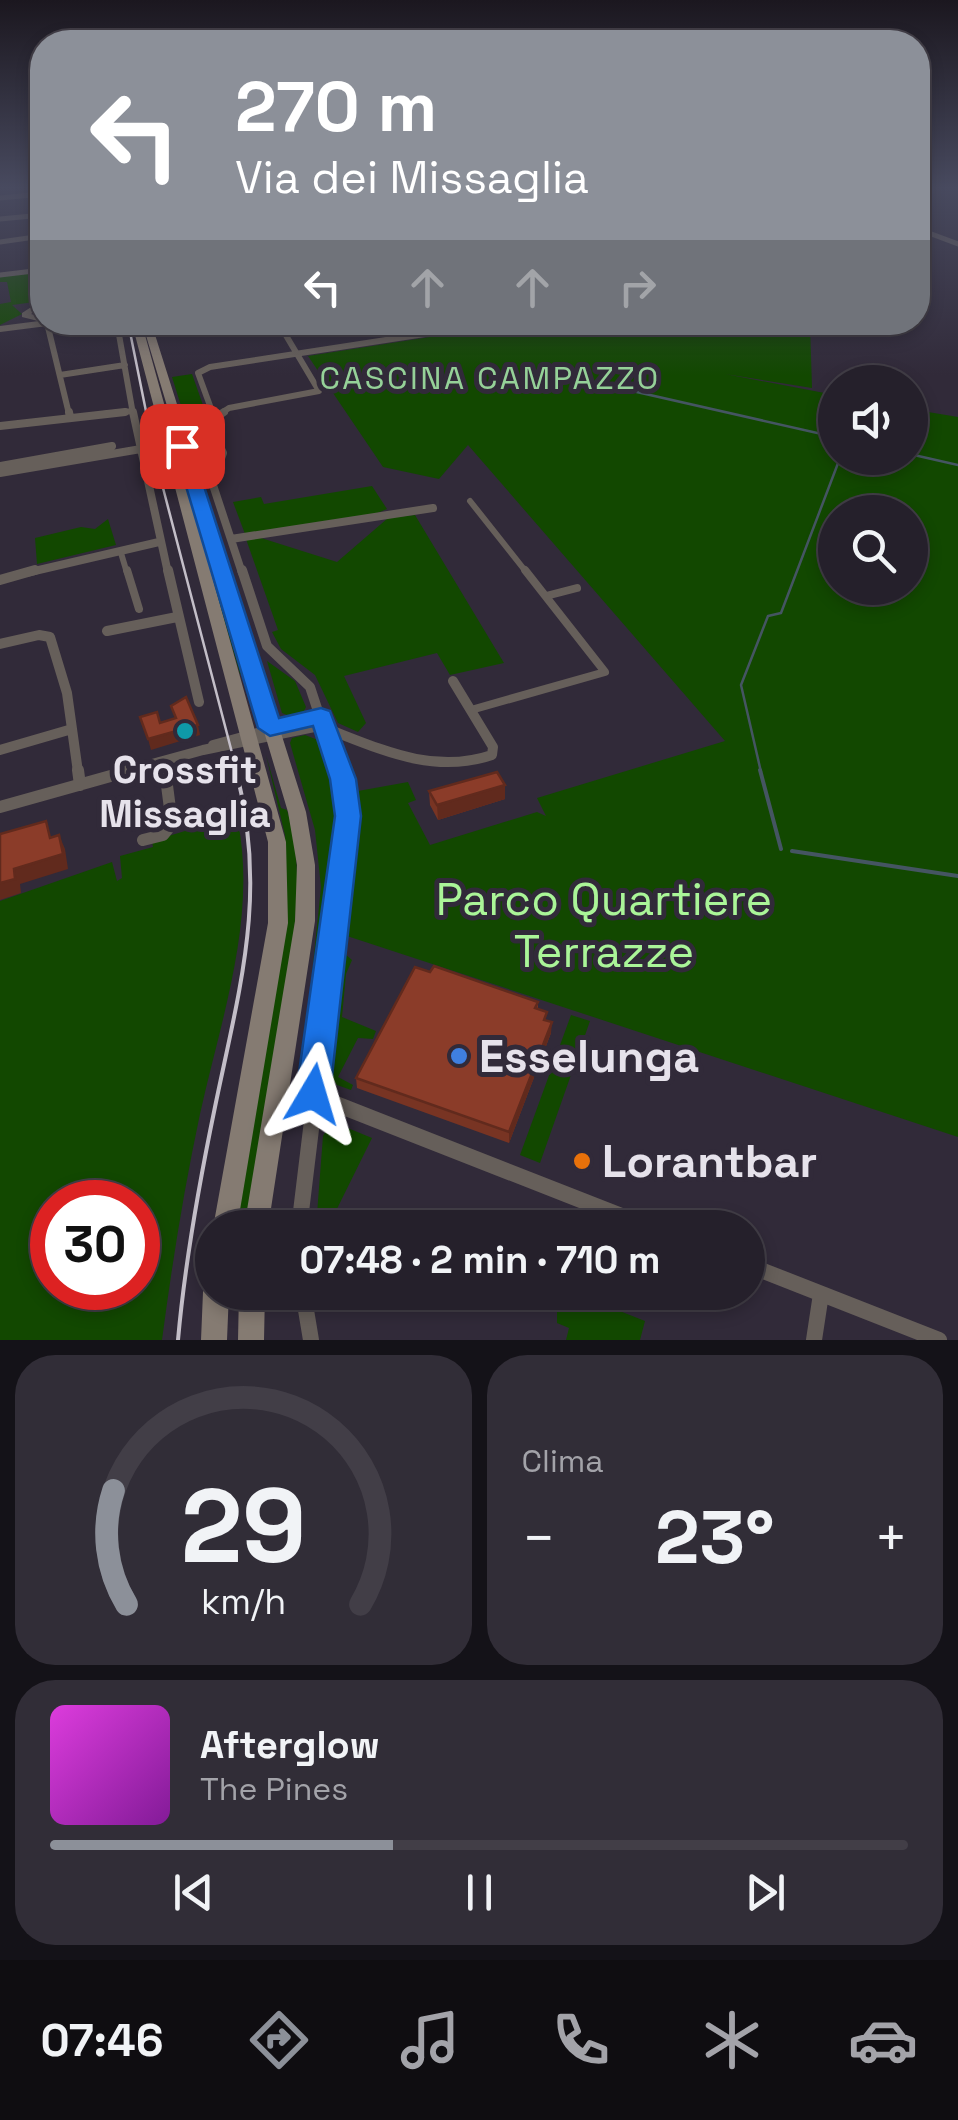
<!DOCTYPE html>
<html lang="it">
<meta charset="utf-8">
<style>
:root{--surface:#25202b;--page:#312d37;--text:#f1f3f6;--muted:#a3a3a9;--line:#423e47;--accent:#8c9099}
body{margin:0;font-family:"Space Grotesk",sans-serif;background:var(--page);color:var(--text);height:100vh;display:flex;flex-direction:column;font-size:38px;white-space:nowrap}
*{box-sizing:border-box;margin:0}
p{font-size:32px;color:var(--muted)}
.icon{flex:none;width:55px;height:55px;fill:none;stroke:currentColor;stroke-width:2;stroke-linecap:round;stroke-linejoin:round}
.map{position:relative;height:1340px;overflow:hidden}
.sheet{display:flex;flex-direction:column;gap:15px;padding:15px;background:#141218;flex:1}
.sheet>*{flex:none}
.banner{position:absolute;left:30px;top:30px;width:900px;height:305px;border-radius:40px;box-shadow:0 5px 15px #0003,0 0 0 2px var(--line);background:#8c9099;color:#fff;overflow:hidden}
.fabs{position:absolute;left:818px;top:365px;display:grid;gap:20px}
.fabs a{display:grid;place-items:center;width:110px;height:110px;border-radius:50%;background:var(--surface);box-shadow:0 5px 15px #0003,0 0 0 2px var(--line);font-size:50px}
.speed{position:absolute;left:30px;top:1180px;display:flex;gap:20px;font-size:50px;font-weight:700;text-align:center}
.speed>*{display:grid;place-content:center;width:130px;height:130px;border-radius:50%;background:var(--surface);box-shadow:0 5px 15px #0003,0 0 0 2px var(--line);line-height:1}
.speed .limit{border:15px solid #d22;background:#fff;color:#111}
.pin{position:absolute;display:grid;place-items:center;width:85px;height:85px;color:#fff;margin:-42px;border-radius:20px;box-shadow:0 5px 15px #0006}
.me{position:absolute;width:110px;margin:-55px;rotate:7deg;stroke-linejoin:round;filter:drop-shadow(0 0 8px #0008)}
.turn{display:flex;align-items:center;gap:35px;height:210px;padding:0 40px;font-size:45px}
.turn .icon{width:130px;height:130px;stroke-width:2.5}
.turn b{display:block;font-size:70px;line-height:85px}
.lanes{display:flex;align-items:center;height:95px;padding:0 40px;background:#0003;justify-content:center;gap:50px;direction:ltr}
.lanes .off{opacity:.35}
.big{font-size:75px;font-weight:700;line-height:1.1}
.sheet .card{flex:1;display:flex;flex-direction:column;justify-content:center;gap:15px;min-width:0;padding:0 35px;border-radius:40px;background:var(--page)}
.sheet .dial{align-items:center;gap:0}
.dial svg{height:260px;overflow:visible;fill:none;stroke:var(--line);stroke-width:7;stroke-linecap:round;text-anchor:middle}
.dial text{fill:var(--text);stroke:none}
.song{display:flex;align-items:center;gap:30px}
.cover{width:120px;height:120px;border-radius:15px;background:linear-gradient(135deg,hsl(300 70% 55%),hsl(290 70% 35%))}
.played{height:10px;border-radius:5px;background:linear-gradient(90deg,var(--accent) 40%,var(--line) 40%)}
.keys{display:flex;justify-content:space-around;direction:ltr}
.heat{display:flex;justify-content:space-between;align-items:center;font-size:55px;direction:ltr}
.sheet .tiles{flex:1;display:grid;gap:15px;grid-template-columns:1fr 1fr}
.card:last-child{grid-column:span 2}
.trip{position:absolute;left:195px;top:1210px;width:570px;height:100px;border-radius:50px;background:var(--surface);box-shadow:0 5px 15px #0003,0 0 0 2px var(--line);font-weight:700;line-height:100px;text-align:center}
.tabs{display:flex;height:160px;justify-content:space-around;align-items:center;background:#0f0d11;color:var(--muted)}
.tabs .icon{width:70px;height:70px}
.tabs .current{color:var(--accent)}
.tabs b{font-size:45px;color:var(--text)}
.map>svg:first-child{display:block}
.green{fill:#124800;fill-rule:evenodd}
.lines{fill:none;stroke-linecap:round;stroke-linejoin:round}
.stream-far1{stroke:#455562;stroke-width:2.5}
.stream{stroke:#455562;stroke-width:4}
.pedestrian-far1{stroke:#665f5a;stroke-width:6}
.pedestrian{stroke:#665f5a;stroke-width:8}
.minor-far5{stroke:#665f5a;stroke-width:5}
.minor-far4{stroke:#665f5a;stroke-width:6}
.minor-far3{stroke:#665f5a;stroke-width:8}
.minor-far2{stroke:#665f5a;stroke-width:10}
.minor-far1{stroke:#665f5a;stroke-width:12}
.minor{stroke:#665f5a;stroke-width:16}
.tertiary{fill:#665f5a;fill-rule:evenodd}
.secondary{fill:#857b72;fill-rule:evenodd}
.tram-far1{stroke:#c3bec8;stroke-width:2.5}
.tram{stroke:#c3bec8;stroke-width:4}
.wall{fill:#783423}
.shaded-wall{fill:#612a1d}
.building{fill:#8b3c29;stroke:#612a1d;stroke-width:2.5}
.route{fill:#1a73e8;stroke:#114b97;stroke-width:2.5}
.culture-dot{fill:#0f9aa8;stroke:#312a39;stroke-width:4}
.shop-dot{fill:#3f7fe0;stroke:#312a39;stroke-width:4}
.food-dot{fill:#e8710a;stroke:#312a39;stroke-width:4}
.labels{text-anchor:middle;stroke-width:10;stroke-linejoin:round;paint-order:stroke}
.far-neighbourhood-label{font-size:32px;letter-spacing:2.5px;fill:#95d198;stroke:#312a39}
.poi-label{font-size:38px;font-weight:bold;fill:#e6e2eb;stroke:#312a39}
.near-park-label{font-size:45px;fill:#aaf598;stroke:#312a39}
.near-poi-label{font-size:45px;font-weight:bold;fill:#e6e2eb;stroke:#312a39;text-anchor:start}
</style>
<div class="map">
<svg width="958" height="1340" viewBox="0 0 958 1340">
<rect width="100%" height="100%" fill="#312a39"/>
<path class="green" d="M 42,272 L 42,301 L 12,305 L 22,314 L 0,325 L 0,304 L 11,302 L 7,282 L 0,282 L 0,277 Z
M 520,323 L 810,323 L 812,388 L 725,374 L 835,395 L 835,458 L 910,458 L 910,409 L 958,417 L 958,1137 L 347,936 L 357,857 L 358,791 L 408,782 L 416,800 L 408,803 L 430,845 L 537,812 L 546,816 L 537,798 L 725,741 L 468,445 L 439,479 L 383,467 L 308,356 ZM 835,512 L 910,512 L 910,588 L 835,588 Z
M 192,374 L 210,425 L 188,428 L 172,377 Z
M 190,485 L 258,711 L 245,676 L 240,674 L 185,486 Z
M 372,486 L 387,509 L 375,514 L 245,534 L 233,502 L 261,497 L 264,504 Z
M 415,515 L 504,663 L 450,675 L 437,653 L 344,676 L 366,723 L 358,732 L 338,723 L 315,675 L 281,649 L 272,632 L 278,630 L 246,539 L 258,537 L 337,562 L 388,518 Z
M 108,519 L 116,545 L 37,564 L 35,538 L 81,527 L 95,529 Z
M 267,661 L 295,681 L 306,707 L 302,715 L 292,717 L 282,713 Z
M 305,735 L 318,740 L 334,791 L 336,828 L 304,1053 L 321,887 L 315,830 L 290,743 L 292,738 Z
M 266,755 L 281,808 L 287,810 C 309,881 290,959 278,1030 C 268,1096 257,1162 247,1227 L 236,1228 L 287,912 L 285,835 Z
M 238,822 C 257,919 221,1019 200,1114 C 184,1189 172,1264 162,1340 L 0,1340 L 0,901 L 112,862 L 117,881 L 122,878 L 120,856 L 153,847 L 152,841 L 185,831 ZM 52,1202 L 138,1202 L 138,1288 L 52,1288 Z
M 345,954 L 352,960 L 346,974 L 342,1017 L 376,1031 L 373,1039 L 358,1038 L 338,1077 L 353,1085 L 351,1090 L 337,1085 L 331,1076 Z
M 571,1015 L 590,1021 L 540,1163 L 520,1155 Z
M 338,1124 L 372,1138 L 328,1227 L 316,1227 L 323,1136 L 329,1126 Z
M 557,1293 L 574,1293 L 645,1321 L 640,1340 L 566,1340 L 569,1328 L 557,1323 Z"/>
<g class="lines">
<path class="stream-far1" d="M 553,373 L 835,437
M 914,455 L 958,465
M 761,772 L 741,685 L 768,616 L 781,613 L 840,458"/>
<path class="stream" d="M 760,770 L 781,849
M 792,851 L 958,876"/>
<path class="pedestrian-far1" d="M 470,501 L 527,573
M 121,553 L 127,573"/>
<path class="pedestrian" d="M 127,570 L 139,609
M 546,596 L 577,588
M 471,710 L 605,672 L 525,570"/>
<path class="minor-far5" d="M 0,198 L 42,194
M 0,219 L 42,215
M 918,229 L 958,244
M 0,242 L 42,236
M 0,275 L 42,270"/>
<path class="minor-far4" d="M 0,329 L 47,323 L 69,414
M 118,329 L 133,414
M 60,375 L 125,365
M 103,414 L 132,411
M 213,414 L 198,373 L 210,367 L 503,322
M 220,414 L 229,408 L 319,391 L 278,322"/>
<path class="minor-far3" d="M 69,412 L 70,418
M 133,412 L 168,573
M 212,412 L 217,425 L 214,434 L 223,453 L 212,482 L 242,573
M 215,418 L 224,412
M 0,426 L 125,412
M 0,466 L 112,446
M 0,473 L 217,436
M 231,539 L 433,508
M 26,573 L 159,542"/>
<path class="minor-far2" d="M 168,570 L 199,702
M 242,570 L 267,646 L 310,687 L 338,772
M 0,580 L 35,570
M 107,631 L 177,617
M 0,644 L 39,635 L 50,637 L 67,693 L 78,772
M 325,728 C 380,749 433,775 492,755 L 493,747 L 453,681
M 213,745 L 321,716
M 0,750 L 72,729
M 164,761 L 165,772
M 123,772 L 203,750 L 324,725"/>
<path class="minor-far1" d="M 78,770 L 80,785
M 0,807 L 132,770
M 143,840 L 163,835 L 172,824 L 165,770
M 323,1024 L 348,816 L 338,770"/>
<path class="minor" d="M 313,1095 L 652,1228
M 299,1228 L 324,1022
M 748,1265 L 939,1340
M 303,1292 L 311,1340
M 814,1340 L 821,1294"/>
<path class="tertiary" d="M 39,302 L 42,302 L 42,307 L 31,314 L 42,317 L 42,322 L 22,317 L 22,313 Z
M 45,322 L 55,322 L 52,324 Z"/>
<path class="secondary" d="M 142,322 L 151,322 L 306,812 L 315,865 L 315,921 L 268,1228 L 244,1228 L 295,921 L 297,865 L 288,812 Z
M 140,332 L 145,335 L 286,842 L 288,923 L 237,1228 L 213,1228 L 268,923 L 268,842 L 135,335 Z
M 212,1281 L 212,1292 L 229,1292 L 227,1340 L 201,1340 L 203,1292 L 207,1283 Z
M 239,1292 L 265,1292 L 264,1340 L 238,1340 Z"/>
<path class="tram-far1" d="M 128,322 L 156,461 L 237,772"/>
<path class="tram" d="M 178,1340 C 185,1261 199,1184 215,1107 C 240,986 268,894 236,770"/>
</g>
<path class="wall" d="M 429,791 L 505,799 L 438,820 L 430,805 Z
M 538,1002 L 538,1009 L 546,1020 L 551,1033 L 509,1143 L 357,1088 L 356,1078 Z"/>
<path class="shaded-wall" d="M 198,725 L 200,735 L 151,750 L 148,739 Z
M 505,785 L 505,799 L 438,820 L 437,805 Z
M 59,835 L 65,849 L 68,869 L 20,884 L 21,893 L 0,900 L 0,883 L 14,869 Z
M 552,1022 L 551,1033 L 509,1143 L 509,1132 Z"/>
<path class="building" d="M 186,697 L 198,725 L 148,739 L 140,717 L 157,712 L 160,723 L 176,718 L 171,706 Z
M 497,772 L 505,785 L 437,805 L 429,791 Z
M 46,821 L 50,838 L 59,835 L 63,854 L 14,869 L 15,879 L 0,883 L 0,834 Z
M 434,966 L 538,1002 L 535,1008 L 547,1012 L 544,1020 L 552,1022 L 509,1132 L 356,1078 L 415,967 L 430,972 Z"/>
<linearGradient id="sky" x2="0" y2="1"><stop stop-color="#1b171f"/><stop offset="0.5" stop-color="#484a5f"/><stop offset="1" stop-color="#484a5f" stop-opacity="0"/></linearGradient>
<rect width="958" height="375" fill="url(#sky)"/>
<path class="route" d="M 182,441 L 191,446 L 279,718 L 321,708 L 330,711 L 356,779 L 361,816 L 330,1094 L 325,1106 L 313,1110 L 301,1106 L 296,1094 L 335,816 L 330,779 L 313,726 L 270,736 L 258,728 L 174,446 Z"/>
<circle class="culture-dot" cx="185" cy="731" r="10"/>
<circle class="shop-dot" cx="459" cy="1056" r="10"/>
<circle class="food-dot" cx="582" cy="1161" r="10"/>
<g class="labels">
<g class="far-neighbourhood-label">
<text x="490" y="389">CASCINA CAMPAZZO</text>
</g>
<g class="poi-label">
<text x="185" y="783">Crossfit<tspan x="185" dy="44">Missaglia</tspan></text>
</g>
<g class="near-park-label">
<text x="604" y="915">Parco Quartiere<tspan x="604" dy="52">Terrazze</tspan></text>
</g>
<g class="near-poi-label">
<text x="479" y="1072">Esselunga</text>
<text x="602" y="1177">Lorantbar</text>
</g>
</g>
</svg>
<div class="fabs">
<a><svg class="icon" aria-label="sound" viewBox="0 0 24 24"><path d="M4 9h4l5-4v14l-5-4H4zM17 9q2 3 0 6"/></svg></a>
<a><svg class="icon" aria-label="search" viewBox="0 0 24 24"><circle cx="10" cy="10" r="6"/><path d="M15 15l6 6"/></svg></a>
</div>
<div class="speed"><div class="limit">30</div></div>
<div class="pin" style="left:182px;top:446px;background:#d93025"><svg class="icon" aria-label="arrive" viewBox="0 0 24 24"><path d="M6 21V4h12l-3 4 3 4H6"/></svg></div>
<svg class="me" style="left:313px;top:1094px" viewBox="-20 -20 40 40"><path d="M0-17L14 15 0 8-14 15z" fill="#1a73e8" stroke="#fff" stroke-width="4"/></svg>
<div class="trip">07:48 · 2 min · 710 m</div>
<div class="banner">
<div class="turn"><svg class="icon" aria-label="left" viewBox="0 0 24 24"><path d="M17 20v-9H6M10 6l-5 5 5 5"/></svg><div><b>270 m</b>Via dei Missaglia</div></div>
<div class="lanes"><svg class="icon" aria-label="left" viewBox="0 0 24 24"><path d="M17 20v-9H6M10 6l-5 5 5 5"/></svg><svg class="icon off" aria-label="ahead" viewBox="0 0 24 24"><path d="M12 20V5M6 11l6-6 6 6"/></svg><svg class="icon off" aria-label="ahead" viewBox="0 0 24 24"><path d="M12 20V5M6 11l6-6 6 6"/></svg><svg class="icon off" aria-label="right" viewBox="0 0 24 24"><path d="M7 20v-9h11M14 6l5 5-5 5"/></svg></div>
</div>
</div>
<section class="sheet">
<div class="tiles">
<div class="card dial"><svg viewBox="0 0 100 80">
<path d="M14 69A42 42 0 1 1 86 69"/>
<path d="M14 69A42 42 0 0 1 10 34" stroke="#8c9099"/>
<text x="50" y="56" font-size="32" font-weight="700">29</text>
<text x="50" y="72" font-size="11">km/h</text>
</svg></div>
<div class="card"><p>Clima</p>
<div class="heat"><a>−</a><b class="big">23°</b><a>+</a></div>
</div>
<div class="card">
<div class="song"><i class="cover"></i><div><b>Afterglow</b><p>The Pines</p></div></div>
<div class="played"></div>
<div class="keys"><svg class="icon" aria-label="previous" viewBox="0 0 24 24"><path d="M18 5L8 12l10 7zM5 5v14"/></svg><svg class="icon" aria-label="pause" viewBox="0 0 24 24"><path d="M8 5v14M16 5v14"/></svg><svg class="icon" aria-label="next" viewBox="0 0 24 24"><path d="M6 5l10 7-10 7zM19 5v14"/></svg></div>
</div>
</div>
</section>
<nav class="tabs">
<b>07:46</b>
<svg class="icon current" aria-label="directions" viewBox="0 0 24 24"><path d="M12 3l9 9-9 9-9-9zM9 14v-3h6M13 9l2 2-2 2"/></svg>
<svg class="icon" aria-label="music" viewBox="0 0 24 24"><path d="M9 18V5l10-2v13"/><circle cx="6" cy="18" r="3"/><circle cx="16" cy="16" r="3"/></svg>
<svg class="icon" aria-label="phone" viewBox="0 0 24 24"><path d="M5 4h4l2 5-3 2q2 4 5 5l2-3 5 2v4C11 20 4 13 5 4z"/></svg>
<svg class="icon" aria-label="climate" viewBox="0 0 24 24"><path d="M12 3v18M4 7l16 10M4 17L20 7"/></svg>
<svg class="icon" aria-label="car" viewBox="0 0 24 24"><path d="M5 17H2v-5l4-1 3-4h7l3 4 3 1v5h-3M9 17h6M6 11h13"/><circle cx="7" cy="17" r="2"/><circle cx="17" cy="17" r="2"/></svg>
</nav>
